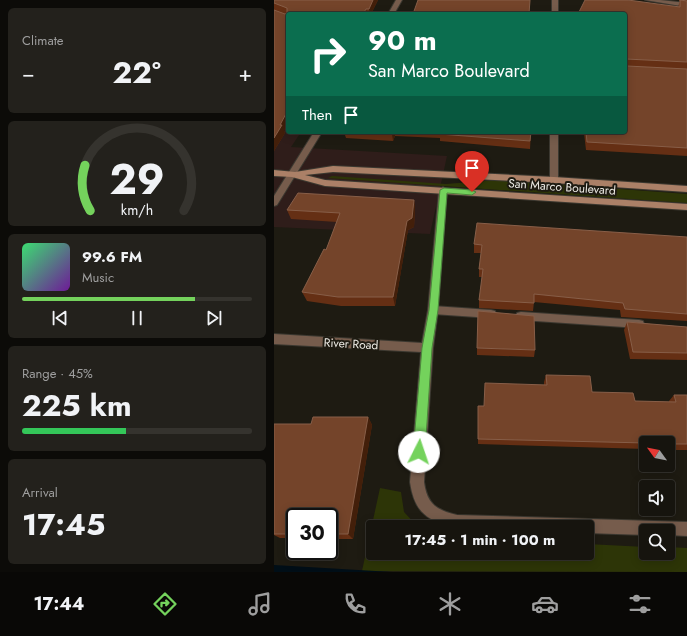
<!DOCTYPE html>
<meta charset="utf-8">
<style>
:root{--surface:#16140e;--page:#23211c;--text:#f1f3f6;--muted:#9e9e9e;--line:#35332e;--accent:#74d25c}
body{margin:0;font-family:Jost,sans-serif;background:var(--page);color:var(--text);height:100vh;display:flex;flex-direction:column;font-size:15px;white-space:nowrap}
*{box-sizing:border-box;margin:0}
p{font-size:13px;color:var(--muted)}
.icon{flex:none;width:22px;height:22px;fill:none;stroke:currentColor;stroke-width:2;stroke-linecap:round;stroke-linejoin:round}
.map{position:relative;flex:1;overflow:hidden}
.sheet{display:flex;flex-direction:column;gap:8px;padding:8px;background:#0c0b08;width:274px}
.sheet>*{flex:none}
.banner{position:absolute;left:12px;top:12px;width:341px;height:122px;border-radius:4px;box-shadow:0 2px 10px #0003,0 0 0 1px var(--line);background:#0b6e4f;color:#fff;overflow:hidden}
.needle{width:26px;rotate:303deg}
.controls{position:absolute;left:365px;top:436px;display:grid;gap:8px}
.controls a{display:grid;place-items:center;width:36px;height:36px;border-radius:4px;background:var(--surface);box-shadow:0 2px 10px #0003,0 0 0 1px var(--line);font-size:20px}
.speed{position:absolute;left:12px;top:508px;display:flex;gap:8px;font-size:20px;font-weight:700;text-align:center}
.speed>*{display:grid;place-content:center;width:52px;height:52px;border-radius:50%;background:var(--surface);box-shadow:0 2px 10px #0003,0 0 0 1px var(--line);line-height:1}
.speed .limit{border:2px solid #111;border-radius:6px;background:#fff;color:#111}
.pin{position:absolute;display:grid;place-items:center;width:34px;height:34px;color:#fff;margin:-41px -17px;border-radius:50% 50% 50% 0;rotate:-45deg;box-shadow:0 0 4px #0007}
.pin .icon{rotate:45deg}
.me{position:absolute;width:44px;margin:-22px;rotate:4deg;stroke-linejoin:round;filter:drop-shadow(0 0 3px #0008)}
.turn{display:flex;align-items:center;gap:14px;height:84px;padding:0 16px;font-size:18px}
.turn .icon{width:52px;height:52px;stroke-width:2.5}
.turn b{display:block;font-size:28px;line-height:34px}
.then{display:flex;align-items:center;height:38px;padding:0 16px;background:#0003;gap:8px;font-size:15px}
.big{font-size:30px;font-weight:700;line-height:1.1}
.sheet .widget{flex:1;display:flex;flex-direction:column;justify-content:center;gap:6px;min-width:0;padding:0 14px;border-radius:6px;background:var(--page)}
.sheet .dial{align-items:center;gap:0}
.dial svg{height:104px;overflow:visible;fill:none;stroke:var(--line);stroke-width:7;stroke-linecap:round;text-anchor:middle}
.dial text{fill:var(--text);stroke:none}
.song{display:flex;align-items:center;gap:12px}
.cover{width:48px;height:48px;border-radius:6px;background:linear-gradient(135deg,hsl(140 70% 55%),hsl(280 70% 35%))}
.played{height:4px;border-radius:2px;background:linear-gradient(90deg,var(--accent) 75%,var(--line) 75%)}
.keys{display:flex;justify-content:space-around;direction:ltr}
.heat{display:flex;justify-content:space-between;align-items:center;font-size:22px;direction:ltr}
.charge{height:6px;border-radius:3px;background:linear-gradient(90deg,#34c759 45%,var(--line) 0)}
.trip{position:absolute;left:92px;top:520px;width:228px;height:40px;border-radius:4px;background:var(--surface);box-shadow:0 2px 10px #0003,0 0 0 1px var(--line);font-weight:700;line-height:40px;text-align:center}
.menu{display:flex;height:64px;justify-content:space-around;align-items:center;background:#090806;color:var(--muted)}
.menu .icon{width:28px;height:28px}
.menu .selected{color:var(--accent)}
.menu b{font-size:18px;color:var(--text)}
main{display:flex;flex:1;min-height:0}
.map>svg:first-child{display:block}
.commercial{fill:#2f1d1a}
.green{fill:#2d3507}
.water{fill:#000e17}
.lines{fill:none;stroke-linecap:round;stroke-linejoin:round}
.service-casing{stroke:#3b3830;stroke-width:2}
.minor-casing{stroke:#3b3830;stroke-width:2}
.secondary-casing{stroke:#3b3830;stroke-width:2}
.service{fill:#765c4c;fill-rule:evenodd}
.minor{fill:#765c4c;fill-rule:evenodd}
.secondary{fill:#ab8067;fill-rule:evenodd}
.wall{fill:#652f14}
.shaded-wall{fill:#431f0a}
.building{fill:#74442a;stroke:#875e48}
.route{fill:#74d25c;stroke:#4b883c}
.labels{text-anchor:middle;stroke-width:4;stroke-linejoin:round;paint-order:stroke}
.street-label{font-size:12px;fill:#eeece6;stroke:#1e1b12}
</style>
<main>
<section class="sheet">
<div class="widget"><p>Climate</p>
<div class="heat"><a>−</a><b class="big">22°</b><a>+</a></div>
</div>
<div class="widget dial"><svg viewBox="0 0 100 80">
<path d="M14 69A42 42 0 1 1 86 69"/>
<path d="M14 69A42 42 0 0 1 10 34" stroke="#74d25c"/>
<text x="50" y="56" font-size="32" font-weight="700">29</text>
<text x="50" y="72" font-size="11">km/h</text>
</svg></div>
<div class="widget">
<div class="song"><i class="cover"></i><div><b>99.6 FM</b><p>Music</p></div></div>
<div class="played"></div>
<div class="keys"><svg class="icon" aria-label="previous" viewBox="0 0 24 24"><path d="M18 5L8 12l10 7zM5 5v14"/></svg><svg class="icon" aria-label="pause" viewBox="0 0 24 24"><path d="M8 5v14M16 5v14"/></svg><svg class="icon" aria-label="next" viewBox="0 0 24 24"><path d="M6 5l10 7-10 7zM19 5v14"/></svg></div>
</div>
<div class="widget"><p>Range · 45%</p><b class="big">225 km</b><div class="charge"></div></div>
<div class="widget"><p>Arrival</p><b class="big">17:45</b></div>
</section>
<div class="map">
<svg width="413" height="572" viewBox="0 0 413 572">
<rect width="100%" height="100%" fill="#1e1b12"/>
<path class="commercial" d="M 0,92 L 14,93 L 14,132 L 27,132 L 17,147 L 173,156 L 156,234 L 0,227 Z"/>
<path class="green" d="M 58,176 L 172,184 L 223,180 L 413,194 L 413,203 L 54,178 Z
M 106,488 L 127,492 L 130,512 L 144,527 L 99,527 L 99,553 L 313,553 L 313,544 L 372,547 L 372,553 L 394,553 L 394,547 L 413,548 L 413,572 L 88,571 Z"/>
<path class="water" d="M 0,565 L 118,572 L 0,572 Z"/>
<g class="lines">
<g class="service-casing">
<path id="service" d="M 159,306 L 217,310 L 221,311 L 222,314 L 221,317 L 217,318 L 159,314 L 155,313 L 154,310 L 155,307 Z
M 247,312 L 365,320 L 369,321 L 370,324 L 369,327 L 365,328 L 247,320 L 243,319 L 242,316 L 243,313 Z"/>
</g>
<g class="minor-casing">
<path id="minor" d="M 122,0 L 128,0 L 120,14 L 114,14 Z
M 278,0 L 284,0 L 284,14 L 278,14 Z
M 371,0 L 386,0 L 413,3 L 413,7 Z
M 40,132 L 48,132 L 3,205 L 0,206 L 0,196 Z
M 276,132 L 284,132 L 284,180 L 280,183 L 276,180 Z
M 169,187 L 173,190 L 164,310 L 159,348 L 150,482 C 153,504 162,510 183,515 L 413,522 L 413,536 L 394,535 L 394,531 L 372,531 L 372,535 L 313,533 L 313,527 L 176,527 C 150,519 140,509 136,482 L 147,352 L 0,344 L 0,334 L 148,343 L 154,310 L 165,190 Z"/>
</g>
<g class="secondary-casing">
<path id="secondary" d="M 59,166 L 280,177 L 413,186 L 413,192 L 280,183 L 59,172 L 31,175 L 51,180 L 413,204 L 413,210 L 51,186 L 18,177 L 0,176 L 0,170 L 21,172 Z"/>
</g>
<use href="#service" class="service"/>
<use href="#minor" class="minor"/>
<use href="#secondary" class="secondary"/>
</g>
<path class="wall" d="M 0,0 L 104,0 L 97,14 L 14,14 L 14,124 L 10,130 L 11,133 L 0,151 L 0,10 L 12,14 L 0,10 Z
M 405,0 L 413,0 L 413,156 L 312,150 L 310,133 L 309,133 L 309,132 L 351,132 L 351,14 L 404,7 L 406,1 L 405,1 Z
M 70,132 L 257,132 L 256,149 L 166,141 L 166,138 L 121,136 L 119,141 L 72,138 Z
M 140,200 L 141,209 L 140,227 L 134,230 L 121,306 L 67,306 L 33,301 L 28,292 L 52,250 L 63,222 L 17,219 L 13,210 Z
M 413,237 L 413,321 L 347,317 L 346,310 L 260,302 L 259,311 L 205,308 L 205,300 L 208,277 L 205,277 L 205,269 L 207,253 L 200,253 L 200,244 Z
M 353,322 L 413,327 L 413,360 L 356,359 L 350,330 Z
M 203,348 L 261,350 L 260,357 L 203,355 Z
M 272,375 L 318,392 L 361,401 L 395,402 L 395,401 L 400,395 L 413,395 L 413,450 L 394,450 L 394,443 L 372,443 L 372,449 L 204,444 L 204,406 L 210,406 L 270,385 L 270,382 Z
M 94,417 L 98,425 L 79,539 L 55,539 L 55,517 L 21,517 L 21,538 L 6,538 L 0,535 L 0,424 L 37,424 Z"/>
<path class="shaded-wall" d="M 99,0 L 104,0 L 97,14 L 96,14 L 95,9 Z
M 92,9 L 93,14 L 89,14 Z
M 14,110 L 14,124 L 10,130 L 11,133 L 0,151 L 0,138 L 6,125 Z
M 119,132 L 121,132 L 121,136 L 119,141 L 118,134 Z
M 140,200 L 141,209 L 140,227 L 134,230 L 121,306 L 119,297 L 133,221 Z
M 94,417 L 98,425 L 79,539 L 74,534 Z"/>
<path class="building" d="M 0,0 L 99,0 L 95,9 L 92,9 L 89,14 L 14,14 L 14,110 L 6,125 L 8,125 L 0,138 L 0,10 L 11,14 L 13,13 L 13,8 L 0,3 Z
M 144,0 L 256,0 L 255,14 L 139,14 Z
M 311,0 L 354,0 L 406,7 L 406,0 L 413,1 L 413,62 L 352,59 L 353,66 L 413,69 L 413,148 L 313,142 L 312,132 L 351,132 L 351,14 L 304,14 Z
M 93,132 L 119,132 L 118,134 Z
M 166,132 L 257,132 L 256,141 L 165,134 Z
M 24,193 L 140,200 L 138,218 L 133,221 L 119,297 L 64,297 L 28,292 L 50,249 L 52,250 L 66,213 L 13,210 Z
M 203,223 L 413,237 L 413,314 L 351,309 L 349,303 L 260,294 L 260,303 L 205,300 L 209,269 L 205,269 L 208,245 L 200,244 Z
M 204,311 L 260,316 L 261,350 L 203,348 Z
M 353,322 L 413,327 L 413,353 L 359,352 Z
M 272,375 L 316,376 L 318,392 L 359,393 L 361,401 L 402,402 L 400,395 L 413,395 L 413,444 L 394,444 L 394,443 L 372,443 L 204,439 L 204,406 L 210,406 L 211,383 L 273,385 Z
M 39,417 L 94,417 L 74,534 L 55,534 L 55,517 L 21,517 L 21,534 L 0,534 L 0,424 L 37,424 Z"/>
<path class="route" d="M 170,188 L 198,190 L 202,192 L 198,195 L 173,193 L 164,310 L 158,348 L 151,452 L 149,456 L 145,458 L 141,456 L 139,452 L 148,348 L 155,310 L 166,190 Z"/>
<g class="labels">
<g class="street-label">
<text transform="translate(288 187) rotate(4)" y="4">San Marco Boulevard</text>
<text transform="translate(77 344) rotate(3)" y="4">River Road</text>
</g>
</g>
</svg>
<div class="controls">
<a><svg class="needle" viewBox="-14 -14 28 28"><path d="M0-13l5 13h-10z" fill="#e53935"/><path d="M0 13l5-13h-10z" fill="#9e9e9e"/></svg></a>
<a><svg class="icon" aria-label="sound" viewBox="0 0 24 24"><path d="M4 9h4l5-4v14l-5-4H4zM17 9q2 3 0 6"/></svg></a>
<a><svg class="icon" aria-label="search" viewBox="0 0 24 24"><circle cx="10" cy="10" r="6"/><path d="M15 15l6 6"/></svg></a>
</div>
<div class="speed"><div class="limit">30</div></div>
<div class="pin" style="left:198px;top:192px;background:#d93025"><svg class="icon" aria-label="arrive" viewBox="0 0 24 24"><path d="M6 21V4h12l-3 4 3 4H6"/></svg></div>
<svg class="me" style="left:145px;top:452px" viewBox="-20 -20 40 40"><circle r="19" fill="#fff"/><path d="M0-13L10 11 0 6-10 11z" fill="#74d25c"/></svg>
<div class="trip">17:45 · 1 min · 100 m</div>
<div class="banner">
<div class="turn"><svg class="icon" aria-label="right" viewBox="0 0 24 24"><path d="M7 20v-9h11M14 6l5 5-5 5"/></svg><div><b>90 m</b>San Marco Boulevard</div></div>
<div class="then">Then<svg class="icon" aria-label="arrive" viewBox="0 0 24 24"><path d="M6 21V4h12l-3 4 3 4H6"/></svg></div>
</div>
</div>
</main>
<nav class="menu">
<b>17:44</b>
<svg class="icon selected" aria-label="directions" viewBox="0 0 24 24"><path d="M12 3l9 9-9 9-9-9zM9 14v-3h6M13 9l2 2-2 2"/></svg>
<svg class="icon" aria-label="music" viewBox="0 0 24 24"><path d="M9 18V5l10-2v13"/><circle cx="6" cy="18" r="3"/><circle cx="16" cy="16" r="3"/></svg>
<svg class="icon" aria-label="phone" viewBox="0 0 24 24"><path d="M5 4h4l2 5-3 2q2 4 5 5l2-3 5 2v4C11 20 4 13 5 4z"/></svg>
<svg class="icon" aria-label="climate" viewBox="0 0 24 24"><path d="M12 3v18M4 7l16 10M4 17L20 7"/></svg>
<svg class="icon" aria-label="car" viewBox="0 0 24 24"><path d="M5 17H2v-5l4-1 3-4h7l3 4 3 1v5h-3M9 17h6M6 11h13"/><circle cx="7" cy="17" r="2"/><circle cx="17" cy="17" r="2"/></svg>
<svg class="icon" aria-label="filters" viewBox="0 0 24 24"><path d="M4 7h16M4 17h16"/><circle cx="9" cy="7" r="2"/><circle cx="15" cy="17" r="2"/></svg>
</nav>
